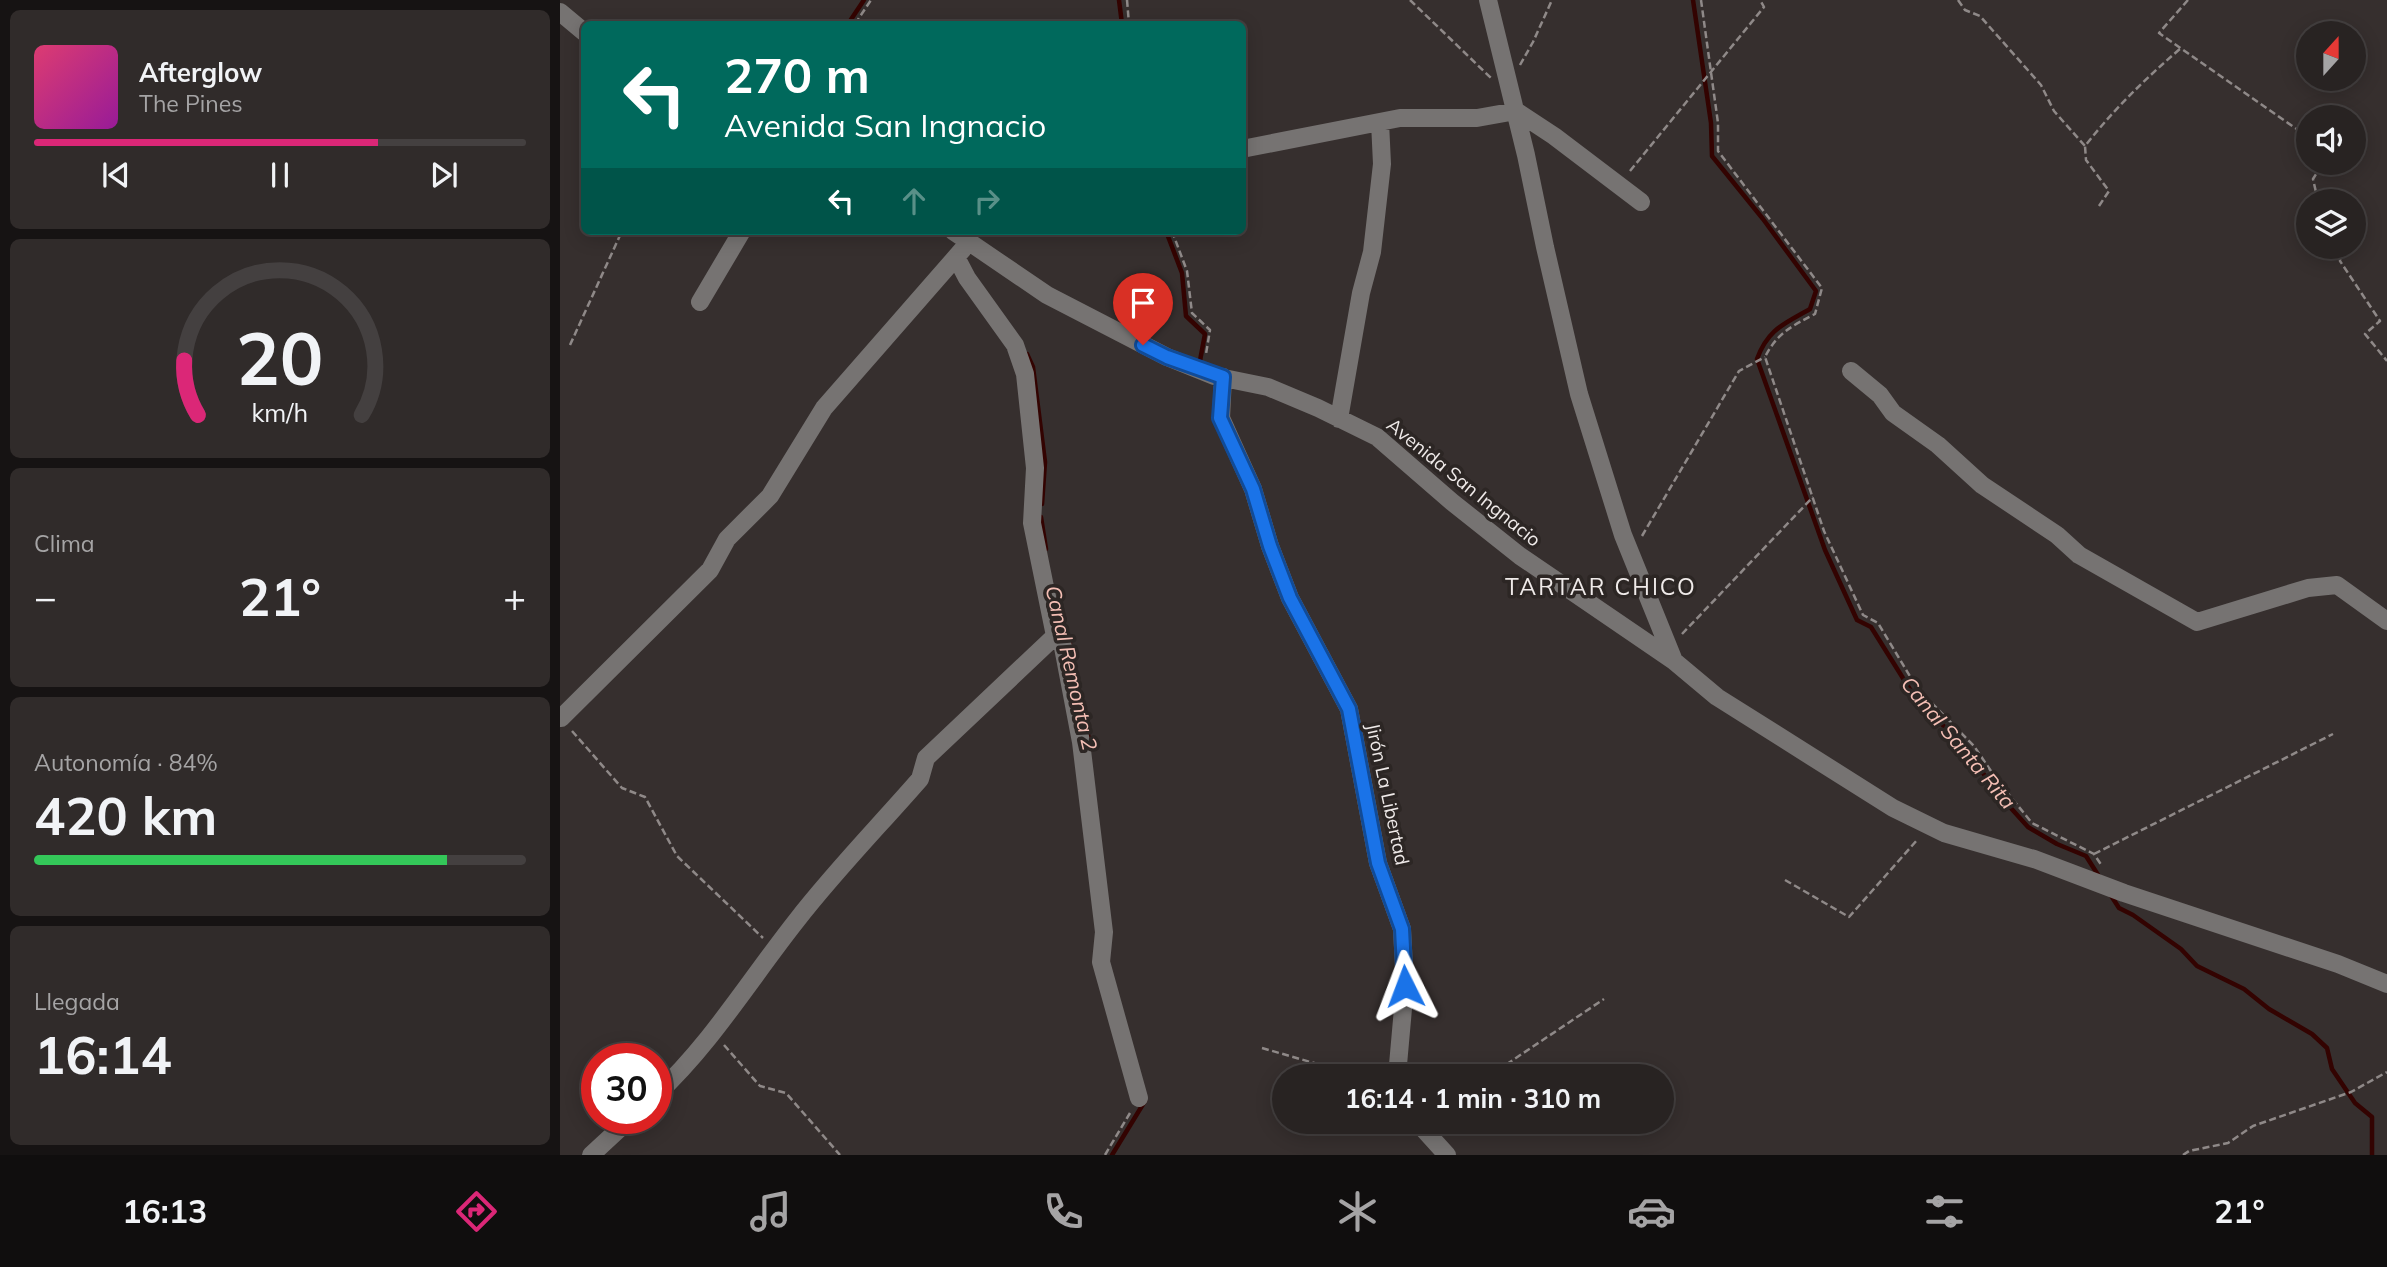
<!DOCTYPE html>
<html lang="es">
<meta charset="utf-8">
<style>
:root{--surface:#282322;--page:#302b2a;--text:#f1f3f6;--muted:#a5a4a5;--line:#444040;--accent:#db2777}
body{margin:0;font-family:Mulish,sans-serif;background:var(--page);color:var(--text);height:100vh;display:flex;flex-direction:column;font-size:26px;white-space:nowrap}
*{box-sizing:border-box;margin:0}
p{font-size:23px;color:var(--muted)}
.icon{flex:none;width:38px;height:38px;fill:none;stroke:currentColor;stroke-width:2;stroke-linecap:round;stroke-linejoin:round}
.map{position:relative;flex:1;overflow:hidden}
.sheet{display:flex;flex-direction:column;gap:10px;padding:10px;background:#161313;width:560px}
.sheet>*{flex:none}
.hud{position:absolute;left:21px;top:21px;width:665px;height:214px;border-radius:10px;box-shadow:0 4px 18px #0003,0 0 0 2px var(--line);background:#00695c;color:#fff;overflow:hidden}
.needle{width:46px;rotate:21deg}
.fabs{position:absolute;left:1736px;top:21px;display:grid;gap:14px}
.fabs a{display:grid;place-items:center;width:70px;height:70px;border-radius:50%;background:var(--surface);box-shadow:0 4px 18px #0003,0 0 0 2px var(--line);font-size:35px}
.speed{position:absolute;left:21px;top:1043px;display:flex;gap:14px;font-size:35px;font-weight:700;text-align:center}
.speed>*{display:grid;place-content:center;width:91px;height:91px;border-radius:50%;background:var(--surface);box-shadow:0 4px 18px #0003,0 0 0 2px var(--line);line-height:1}
.speed .limit{border:10px solid #d22;background:#fff;color:#111}
.pin{position:absolute;display:grid;place-items:center;width:60px;height:60px;color:#fff;margin:-72px -30px;border-radius:50% 50% 50% 0;rotate:-45deg;box-shadow:0 0 7px #0007}
.pin .icon{rotate:45deg}
.me{position:absolute;width:77px;margin:-38px;rotate:357deg;stroke-linejoin:round;filter:drop-shadow(0 0 5px #0008)}
.turn{display:flex;align-items:center;gap:24px;height:147px;padding:0 28px;font-size:32px}
.turn .icon{width:91px;height:91px;stroke-width:2.5}
.turn b{display:block;font-size:49px;line-height:60px}
.lanes{display:flex;align-items:center;height:66px;padding:0 28px;background:#0003;justify-content:center;gap:35px;direction:ltr}
.lanes .off{opacity:.35}
.big{font-size:52px;font-weight:700;line-height:1.1}
.sheet .widget{flex:1;display:flex;flex-direction:column;justify-content:center;gap:10px;min-width:0;padding:0 24px;border-radius:10px;background:var(--page)}
.sheet .dial{align-items:center;gap:0}
.dial svg{height:182px;overflow:visible;fill:none;stroke:var(--line);stroke-width:7;stroke-linecap:round;text-anchor:middle}
.dial text{fill:var(--text);stroke:none}
.song{display:flex;align-items:center;gap:21px}
.cover{width:84px;height:84px;border-radius:10px;background:linear-gradient(135deg,hsl(340 70% 55%),hsl(300 70% 35%))}
.played{height:7px;border-radius:4px;background:linear-gradient(90deg,var(--accent) 70%,var(--line) 70%)}
.keys{display:flex;justify-content:space-around;direction:ltr}
.heat{display:flex;justify-content:space-between;align-items:center;font-size:38px;direction:ltr}
.charge{height:10px;border-radius:5px;background:linear-gradient(90deg,#34c759 84%,var(--line) 0)}
.trip{position:absolute;left:712px;top:1064px;width:402px;height:70px;border-radius:35px;background:var(--surface);box-shadow:0 4px 18px #0003,0 0 0 2px var(--line);font-weight:700;line-height:70px;text-align:center}
.dock{display:flex;height:112px;justify-content:space-around;align-items:center;background:#100e0e;color:var(--muted)}
.dock .icon{width:49px;height:49px}
.dock .selected{color:var(--accent)}
.dock b{font-size:32px;color:var(--text)}
main{display:flex;flex:1;min-height:0}
.map>svg:first-child{display:block}
.lines{fill:none;stroke-linecap:round;stroke-linejoin:round}
.stream{stroke:#330301;stroke-width:4.5}
.path{stroke:#8f8988;stroke-width:2.5;stroke-dasharray:7 3.5;stroke-linecap:butt}
.minor{stroke:#767372;stroke-width:18}
.route-casing{stroke:#114b97;stroke-width:18}
.route{stroke:#1a73e8;stroke-width:12}
.labels{text-anchor:middle;stroke-width:7;stroke-linejoin:round;paint-order:stroke}
.street-label{font-size:19px;fill:#efeae9;stroke:#2c2624}
.water-label{font-size:21px;font-style:italic;fill:#f5bfb5;stroke:#2c2624}
.quarter-label{font-size:23px;letter-spacing:2px;fill:#efeae9;stroke:#2c2624}
</style>
<main>
<section class="sheet">
<div class="widget">
<div class="song"><i class="cover"></i><div><b>Afterglow</b><p>The Pines</p></div></div>
<div class="played"></div>
<div class="keys"><svg class="icon" aria-label="previous" viewBox="0 0 24 24"><path d="M18 5L8 12l10 7zM5 5v14"/></svg><svg class="icon" aria-label="pause" viewBox="0 0 24 24"><path d="M8 5v14M16 5v14"/></svg><svg class="icon" aria-label="next" viewBox="0 0 24 24"><path d="M6 5l10 7-10 7zM19 5v14"/></svg></div>
</div>
<div class="widget dial"><svg viewBox="0 0 100 80">
<path d="M14 69A42 42 0 1 1 86 69"/>
<path d="M14 69A42 42 0 0 1 8 45" stroke="#db2777"/>
<text x="50" y="56" font-size="32" font-weight="700">20</text>
<text x="50" y="72" font-size="11">km/h</text>
</svg></div>
<div class="widget"><p>Clima</p>
<div class="heat"><a>−</a><b class="big">21°</b><a>+</a></div>
</div>
<div class="widget"><p>Autonomía · 84%</p><b class="big">420 km</b><div class="charge"></div></div>
<div class="widget"><p>Llegada</p><b class="big">16:14</b></div>
</section>
<div class="map">
<svg width="1827" height="1155" viewBox="0 0 1827 1155">
<rect width="100%" height="100%" fill="#362f2e"/>
<g class="lines">
<path class="stream" d="M 559,0 L 562,24
M 1133,0 L 1151,123 L 1152,156 L 1203,219 L 1256,291 L 1250,309 C 1224,324 1208,329 1197,359 L 1265,550 L 1297,620 L 1311,627 L 1351,691 L 1405,749 L 1440,796 L 1468,827 L 1497,844 L 1526,856 L 1540,878
M 288,24 L 304,0
M 606,231 L 622,273 L 626,316 L 645,334 L 639,366
M 467,354 L 473,367 L 485,462 L 482,504
M 481,517 L 486,549
M 499,623 L 509,637 L 510,643
M 527,730 L 531,749
M 1550,894 L 1559,908 L 1573,915 L 1621,949 L 1637,966 L 1684,989 L 1709,1009 L 1752,1034 L 1767,1048 L 1772,1069 L 1795,1103 L 1812,1117 L 1812,1155
M 552,1155 L 585,1101"/>
<path class="path" d="M 567,0 L 569,24
M 850,0 L 931,78
M 1141,0 L 1158,123 L 1158,151 L 1262,288 L 1255,314 C 1232,326 1217,333 1205,357 L 1264,531 L 1303,615 L 1318,623 L 1357,688 L 1414,746 L 1437,780 L 1472,823 L 1534,854 L 1542,866
M 1398,0 L 1405,10 L 1420,16 L 1481,85 L 1494,111 L 1525,146
M 1628,0 L 1599,33 L 1748,137
M 295,24 L 311,0
M 960,65 L 973,42 L 992,0
M 1070,171 L 1204,7 L 1200,0
M 1758,201 L 1753,179 L 1763,163
M 1539,206 L 1549,191 L 1526,160 L 1525,146 C 1554,109 1585,79 1621,48
M 612,231 L 627,271 L 632,313 L 650,330 L 646,354
M 1781,247 L 1780,261 L 1820,321 L 1805,334 L 1827,361
M 10,345 L 62,231
M 1082,536 L 1179,371 L 1205,357
M 1122,634 L 1253,497
M 12,731 L 62,788 L 85,797 L 117,856 L 203,938
M 1534,854 L 1773,734
M 1225,880 L 1289,917 L 1358,839
M 164,1045 L 200,1086 L 226,1093 L 280,1155
M 702,1048 L 799,1076
M 929,1076 L 1044,999
M 545,1155 L 570,1113
M 1623,1155 L 1629,1151 L 1668,1143 L 1693,1126 L 1791,1092 L 1827,1072"/>
<path class="minor" d="M 928,0 L 966,155 L 985,247 L 1019,394 L 1063,535 L 1114,661
M 0,12 L 24,32
M 682,149 L 840,118 L 917,118 L 956,111 L 994,136 L 1081,202
M 393,231 L 487,295 L 607,357 L 654,376 L 708,387 L 758,408 L 817,437 L 892,502 L 960,556 L 1114,661 L 1157,697 L 1333,808 L 1384,833 L 1474,859 L 1564,893 L 1778,964 L 1827,984
M 396,257 L 407,278 L 455,345 L 465,374 L 475,468 L 472,523 L 495,636 L 502,642 L 521,742 L 544,932 L 541,962 L 579,1098
M 140,302 L 182,231
M 1291,371 L 1320,395 L 1333,413 L 1378,445 L 1422,485 L 1497,535 L 1519,555 L 1637,622 L 1748,588 L 1777,585 L 1827,621
M 663,377 L 661,418 L 693,489 L 710,546 L 730,598 L 789,709 L 818,863 L 842,929 L 845,986 L 837,1076
M 779,419 L 801,293 L 812,252 L 822,164 L 820,122
M 1,718 L 150,570 L 167,539 L 210,496 L 264,408 L 403,249
M 96,1095 C 151,1044 191,978 237,920 C 275,871 319,826 360,779 L 366,758 L 495,636
M 857,1122 L 887,1155
M 31,1155 L 71,1118"/>
</g>
<g class="lines">
<g class="route-casing">
<path id="route" d="M 583,345 L 607,357 L 663,377 L 660,418 L 693,489 L 710,546 L 730,598 L 789,709 L 818,863 L 842,929 L 845,986"/>
</g>
<use href="#route" class="route"/>
</g>
<g class="labels">
<g class="street-label">
<text transform="translate(904 482) rotate(39)" y="7">Avenida San Ingnacio</text>
<text transform="translate(828 794) rotate(78)" y="7">Jirón La Libertad</text>
</g>
<g class="water-label">
<text transform="translate(511 668) rotate(77)" y="7">Canal Remonta 2</text>
<text transform="translate(1398 743) rotate(50)" y="7">Canal Santa Rita</text>
</g>
<g class="quarter-label">
<text x="1041" y="595">TARTAR CHICO</text>
</g>
</g>
</svg>
<div class="fabs">
<a><svg class="needle" viewBox="-14 -14 28 28"><path d="M0-13l5 13h-10z" fill="#e53935"/><path d="M0 13l5-13h-10z" fill="#a5a4a5"/></svg></a>
<a><svg class="icon" aria-label="sound" viewBox="0 0 24 24"><path d="M4 9h4l5-4v14l-5-4H4zM17 9q2 3 0 6"/></svg></a>
<a><svg class="icon" aria-label="layers" viewBox="0 0 24 24"><path d="M12 4l9 5-9 5-9-5zM3 14l9 5 9-5"/></svg></a>
</div>
<div class="speed"><div class="limit">30</div></div>
<div class="pin" style="left:583px;top:345px;background:#d93025"><svg class="icon" aria-label="arrive" viewBox="0 0 24 24"><path d="M6 21V4h12l-3 4 3 4H6"/></svg></div>
<svg class="me" style="left:845px;top:986px" viewBox="-20 -20 40 40"><path d="M0-17L14 15 0 8-14 15z" fill="#1a73e8" stroke="#fff" stroke-width="4"/></svg>
<div class="trip">16:14 · 1 min · 310 m</div>
<div class="hud">
<div class="turn"><svg class="icon" aria-label="left" viewBox="0 0 24 24"><path d="M17 20v-9H6M10 6l-5 5 5 5"/></svg><div><b>270 m</b>Avenida San Ingnacio</div></div>
<div class="lanes"><svg class="icon" aria-label="left" viewBox="0 0 24 24"><path d="M17 20v-9H6M10 6l-5 5 5 5"/></svg><svg class="icon off" aria-label="ahead" viewBox="0 0 24 24"><path d="M12 20V5M6 11l6-6 6 6"/></svg><svg class="icon off" aria-label="right" viewBox="0 0 24 24"><path d="M7 20v-9h11M14 6l5 5-5 5"/></svg></div>
</div>
</div>
</main>
<nav class="dock">
<b>16:13</b>
<svg class="icon selected" aria-label="directions" viewBox="0 0 24 24"><path d="M12 3l9 9-9 9-9-9zM9 14v-3h6M13 9l2 2-2 2"/></svg>
<svg class="icon" aria-label="music" viewBox="0 0 24 24"><path d="M9 18V5l10-2v13"/><circle cx="6" cy="18" r="3"/><circle cx="16" cy="16" r="3"/></svg>
<svg class="icon" aria-label="phone" viewBox="0 0 24 24"><path d="M5 4h4l2 5-3 2q2 4 5 5l2-3 5 2v4C11 20 4 13 5 4z"/></svg>
<svg class="icon" aria-label="climate" viewBox="0 0 24 24"><path d="M12 3v18M4 7l16 10M4 17L20 7"/></svg>
<svg class="icon" aria-label="car" viewBox="0 0 24 24"><path d="M5 17H2v-5l4-1 3-4h7l3 4 3 1v5h-3M9 17h6M6 11h13"/><circle cx="7" cy="17" r="2"/><circle cx="17" cy="17" r="2"/></svg>
<svg class="icon" aria-label="filters" viewBox="0 0 24 24"><path d="M4 7h16M4 17h16"/><circle cx="9" cy="7" r="2"/><circle cx="15" cy="17" r="2"/></svg>
<b>21°</b>
</nav>
